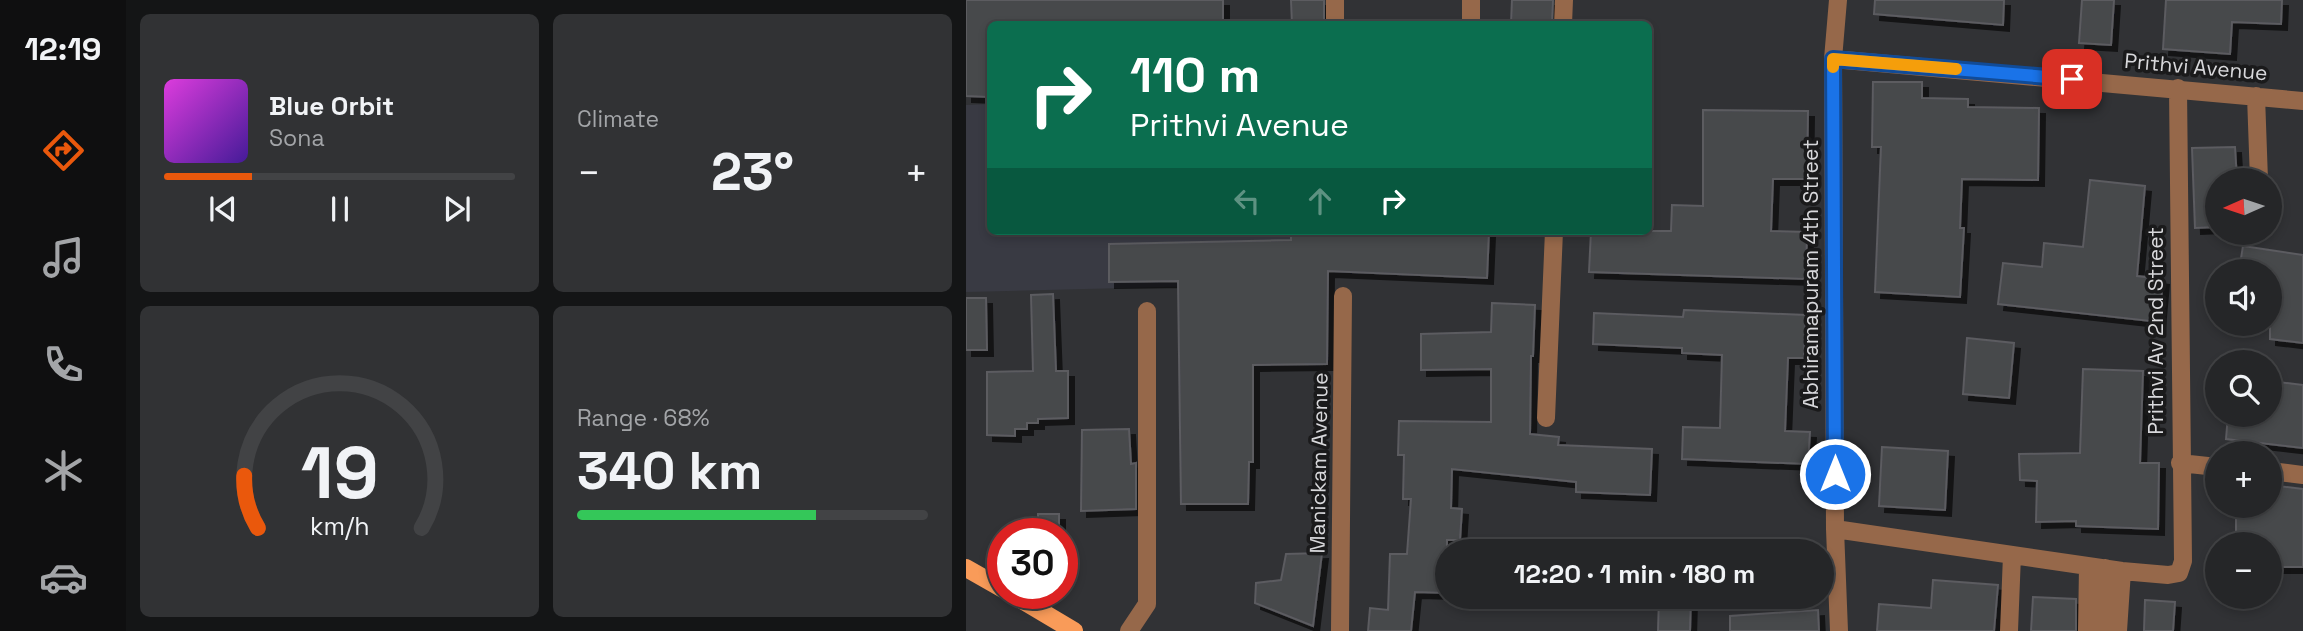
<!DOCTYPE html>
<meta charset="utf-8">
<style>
:root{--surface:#252628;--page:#313234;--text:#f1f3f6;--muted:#a3a5a8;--line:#424345;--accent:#ea580c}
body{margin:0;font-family:"Space Grotesk",sans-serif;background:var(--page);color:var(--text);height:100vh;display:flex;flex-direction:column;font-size:26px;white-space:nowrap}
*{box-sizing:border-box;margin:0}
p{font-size:23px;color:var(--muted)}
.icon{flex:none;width:38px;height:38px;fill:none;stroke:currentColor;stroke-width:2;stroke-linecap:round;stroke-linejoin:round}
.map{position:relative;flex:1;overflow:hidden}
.drawer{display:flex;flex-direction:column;gap:14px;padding:14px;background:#141516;width:840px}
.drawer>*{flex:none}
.top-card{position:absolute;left:21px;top:21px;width:665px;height:214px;border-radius:10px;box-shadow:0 4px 10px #0003,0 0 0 2px var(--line);background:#0b6e4f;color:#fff;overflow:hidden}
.needle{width:46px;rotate:267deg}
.controls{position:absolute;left:1239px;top:168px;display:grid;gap:14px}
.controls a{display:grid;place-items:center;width:77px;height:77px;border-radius:50%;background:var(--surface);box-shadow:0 4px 10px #0003,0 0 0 2px var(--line);font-size:35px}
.speed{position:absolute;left:21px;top:518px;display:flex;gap:14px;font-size:35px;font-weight:700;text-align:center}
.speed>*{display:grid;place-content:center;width:91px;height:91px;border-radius:50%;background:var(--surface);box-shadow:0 4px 10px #0003,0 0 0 2px var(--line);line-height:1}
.speed .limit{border:10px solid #d22;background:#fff;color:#111}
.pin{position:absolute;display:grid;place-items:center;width:60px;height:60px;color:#fff;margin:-30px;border-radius:14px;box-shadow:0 4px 10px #0006}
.me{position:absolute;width:77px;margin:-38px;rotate:0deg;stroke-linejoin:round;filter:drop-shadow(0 0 5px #0008)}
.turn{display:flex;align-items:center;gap:24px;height:147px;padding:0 28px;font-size:32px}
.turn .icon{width:91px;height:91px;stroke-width:2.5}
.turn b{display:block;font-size:49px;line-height:60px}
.lanes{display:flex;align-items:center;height:66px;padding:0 28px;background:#0003;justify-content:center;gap:35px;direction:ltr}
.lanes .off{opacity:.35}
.big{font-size:52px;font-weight:800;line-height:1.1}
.drawer .tile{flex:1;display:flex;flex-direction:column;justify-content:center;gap:10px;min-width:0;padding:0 24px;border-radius:10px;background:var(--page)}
.drawer .dial{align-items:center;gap:0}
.dial svg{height:182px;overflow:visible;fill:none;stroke:var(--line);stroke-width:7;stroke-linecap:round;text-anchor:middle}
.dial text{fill:var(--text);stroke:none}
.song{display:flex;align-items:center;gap:21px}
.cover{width:84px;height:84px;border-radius:10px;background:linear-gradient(135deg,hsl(300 70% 55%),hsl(260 70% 35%))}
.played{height:7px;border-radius:4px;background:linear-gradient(90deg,var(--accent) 25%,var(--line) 25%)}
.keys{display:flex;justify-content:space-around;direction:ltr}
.heat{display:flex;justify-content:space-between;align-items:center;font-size:38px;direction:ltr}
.charge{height:10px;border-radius:5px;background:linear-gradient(90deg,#34c759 68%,var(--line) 0)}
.drawer .tiles{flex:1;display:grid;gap:14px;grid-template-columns:repeat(2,1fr)}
.trip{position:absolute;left:469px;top:539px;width:399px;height:70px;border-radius:35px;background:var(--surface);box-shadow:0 4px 10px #0003,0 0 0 2px var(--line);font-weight:800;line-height:70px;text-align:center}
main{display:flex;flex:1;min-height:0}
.dock{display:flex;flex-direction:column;width:126px;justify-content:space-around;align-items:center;background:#0f0f10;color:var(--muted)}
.dock .icon{width:49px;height:49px}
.dock .selected{color:var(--accent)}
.dock b{font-size:32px;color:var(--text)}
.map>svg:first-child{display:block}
.built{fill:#393a43}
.building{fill:#47484c;stroke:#5b5b60;stroke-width:2;filter:url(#shadow)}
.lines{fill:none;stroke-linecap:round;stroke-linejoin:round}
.minor{stroke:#96684a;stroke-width:18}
.major{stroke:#f99b59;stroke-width:18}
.route-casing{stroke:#114b97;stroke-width:18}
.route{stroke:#1a73e8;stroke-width:12}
.slow{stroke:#f59e0b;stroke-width:12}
.labels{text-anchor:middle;stroke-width:7;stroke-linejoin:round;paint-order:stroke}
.street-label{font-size:21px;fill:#d8d8db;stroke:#1a1a1b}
</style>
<main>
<nav class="dock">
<b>12:19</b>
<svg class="icon selected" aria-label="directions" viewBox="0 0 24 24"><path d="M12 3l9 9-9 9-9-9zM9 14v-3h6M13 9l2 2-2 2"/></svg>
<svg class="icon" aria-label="music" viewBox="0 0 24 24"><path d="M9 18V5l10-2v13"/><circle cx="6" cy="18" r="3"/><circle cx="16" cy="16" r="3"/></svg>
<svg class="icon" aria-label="phone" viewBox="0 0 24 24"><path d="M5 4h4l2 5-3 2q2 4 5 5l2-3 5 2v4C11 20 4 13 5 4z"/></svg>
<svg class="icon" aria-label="climate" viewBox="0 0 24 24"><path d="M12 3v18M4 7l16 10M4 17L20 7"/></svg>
<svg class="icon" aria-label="car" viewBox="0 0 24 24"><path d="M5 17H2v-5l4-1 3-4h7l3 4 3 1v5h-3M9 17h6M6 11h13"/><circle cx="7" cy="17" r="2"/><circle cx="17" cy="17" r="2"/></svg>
</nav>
<section class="drawer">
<div class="tiles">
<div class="tile">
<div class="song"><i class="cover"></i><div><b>Blue Orbit</b><p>Sona</p></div></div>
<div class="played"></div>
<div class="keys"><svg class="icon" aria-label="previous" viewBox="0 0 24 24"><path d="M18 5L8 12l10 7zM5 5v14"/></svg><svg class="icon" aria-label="pause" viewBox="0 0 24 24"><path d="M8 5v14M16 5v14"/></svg><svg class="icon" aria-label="next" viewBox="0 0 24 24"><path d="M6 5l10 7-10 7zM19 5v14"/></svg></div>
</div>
<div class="tile"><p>Climate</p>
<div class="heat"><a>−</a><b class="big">23°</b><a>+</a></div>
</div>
<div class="tile dial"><svg viewBox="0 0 100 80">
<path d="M14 69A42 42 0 1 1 86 69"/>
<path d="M14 69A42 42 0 0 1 8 46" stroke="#ea580c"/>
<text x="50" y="56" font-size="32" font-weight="700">19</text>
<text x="50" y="72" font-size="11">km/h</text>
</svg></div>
<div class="tile"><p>Range · 68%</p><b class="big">340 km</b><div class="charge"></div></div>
</div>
</section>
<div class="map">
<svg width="1337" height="631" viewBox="0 0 1337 631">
<defs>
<filter id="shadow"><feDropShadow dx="6" dy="6" stdDeviation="0" flood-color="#0009"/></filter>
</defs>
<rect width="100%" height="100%" fill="#313235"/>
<path class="built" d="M 24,104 L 24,231 L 357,231 L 358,283 L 0,292 L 0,105 Z"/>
<path class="building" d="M 0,0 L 257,0 L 257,24 L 24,24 L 23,97 L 0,96 Z
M 325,0 L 358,0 L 358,24 L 326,24 Z
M 546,0 L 587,0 L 586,24 L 545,24 Z
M 909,0 L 1038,0 L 1037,25 L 908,14 Z
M 1116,0 L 1148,0 L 1145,45 L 1113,43 Z
M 1200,0 L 1316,0 L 1315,24 L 1266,22 L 1264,54 L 1197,49 Z
M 907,82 L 956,82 L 956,98 L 1002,99 L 1002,107 L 1073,108 L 1072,180 L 996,179 L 994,228 L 998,228 L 994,297 L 909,292 L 915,147 L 906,147 Z
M 737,110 L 842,111 L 841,179 L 807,179 L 805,231 L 841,232 L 840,279 L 623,272 L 625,231 L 705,231 L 706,205 L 737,206 Z
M 1269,147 L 1271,180 L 1251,180 L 1251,227 L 1229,228 L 1226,148 Z
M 1124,180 L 1179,186 L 1171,276 L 1197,279 L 1193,322 L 1032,304 L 1037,263 L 1076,267 L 1078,243 L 1117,247 Z
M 325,231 L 523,231 L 521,278 L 362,271 L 361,364 L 287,365 L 287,462 L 283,462 L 282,504 L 215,504 L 212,281 L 143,282 L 143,244 L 325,240 Z
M 1277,246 L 1337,255 L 1337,343 L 1304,339 L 1304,271 L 1273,271 Z
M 87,294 L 90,371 L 102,371 L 102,418 L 72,419 L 72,423 L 61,423 L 61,429 L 49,429 L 49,436 L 21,435 L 21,372 L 67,371 L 65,295 Z
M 0,298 L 20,298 L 21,350 L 0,350 Z
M 526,303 L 569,305 L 567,356 L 565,356 L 564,434 L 593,437 L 592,445 L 686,449 L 684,495 L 610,492 L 610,482 L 486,469 L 485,508 L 496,509 L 494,540 L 481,540 L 481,593 L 449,592 L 445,631 L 402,631 L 404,608 L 422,610 L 424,554 L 441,554 L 445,499 L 437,499 L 438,455 L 432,455 L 433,421 L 525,422 L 525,369 L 455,370 L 455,334 L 525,332 Z
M 718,310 L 840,315 L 838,358 L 822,358 L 819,431 L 844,432 L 842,464 L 716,459 L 717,427 L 754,428 L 756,355 L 716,353 L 716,348 L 627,344 L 628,313 L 717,317 Z
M 1001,338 L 1048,343 L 1043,398 L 997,394 Z
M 1117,369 L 1177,371 L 1174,463 L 1193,463 L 1192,529 L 1110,526 L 1110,521 L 1070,522 L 1071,481 L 1054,480 L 1053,454 L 1114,453 Z
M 1304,381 L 1337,385 L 1337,448 L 1260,439 L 1262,415 L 1304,415 Z
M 163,429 L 165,464 L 170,463 L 170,509 L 115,511 L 116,430 Z
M 916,447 L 982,451 L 979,510 L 913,506 Z
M 1304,485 L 1337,489 L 1337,567 L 1304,567 L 1304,544 L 1270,544 L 1270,506 L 1304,506 Z
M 72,514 L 93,514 L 93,534 L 72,534 Z
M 356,553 L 347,626 L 289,603 L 290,583 L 315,580 L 320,554 Z
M 967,580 L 1032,585 L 1028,631 L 911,631 L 913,604 L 965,608 Z
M 693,597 L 725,597 L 724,631 L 692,631 Z
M 1067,597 L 1110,599 L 1110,631 L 1065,631 Z
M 1179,600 L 1209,602 L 1207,631 L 1178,631 Z
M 852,610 L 853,631 L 764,631 L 764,616 Z"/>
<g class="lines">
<path class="minor" d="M 505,0 L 505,24
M 872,0 L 867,59 L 869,529 L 873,631
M 369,24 L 369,0
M 597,24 L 598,0
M 867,59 L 1337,101
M 1290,96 L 1293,180
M 580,418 L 588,231
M 1214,463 L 1251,467
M 1304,471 L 1337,475
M 869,529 L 1156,571 L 1202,575 L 1213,573 L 1217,561 L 1212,88
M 685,550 L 709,551
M 163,631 L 181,604 L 181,311
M 374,631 L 377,296
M 1043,631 L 1046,555
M 1121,631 L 1122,566
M 1136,631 L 1139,568
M 1152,631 L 1156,571"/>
<path class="major" d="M 0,568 L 37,589
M 44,593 L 108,631"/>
</g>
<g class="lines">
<g class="route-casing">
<path id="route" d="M 869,474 L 867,59 L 1106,79"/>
</g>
<use href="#route" class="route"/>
<path class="slow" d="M 867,67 L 867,59 L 990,69"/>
</g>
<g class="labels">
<g class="street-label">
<text transform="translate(1230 67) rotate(5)" y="7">Prithvi Avenue</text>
<text transform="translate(845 274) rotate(-90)" y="7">Abhiramapuram 4th Street</text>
<text transform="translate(1190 331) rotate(-90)" y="7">Prithvi Av 2nd Street</text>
<text transform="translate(353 463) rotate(-89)" y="7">Manickam Avenue</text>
</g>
</g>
</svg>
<div class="controls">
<a><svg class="needle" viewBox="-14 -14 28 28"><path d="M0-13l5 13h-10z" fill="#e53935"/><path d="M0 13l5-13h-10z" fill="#a3a5a8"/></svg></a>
<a><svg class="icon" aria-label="sound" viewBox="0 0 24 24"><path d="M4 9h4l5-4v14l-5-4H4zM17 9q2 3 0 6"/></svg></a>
<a><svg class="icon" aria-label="search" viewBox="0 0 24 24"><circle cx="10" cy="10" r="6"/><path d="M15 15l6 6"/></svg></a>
<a>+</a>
<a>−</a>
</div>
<div class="speed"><div class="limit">30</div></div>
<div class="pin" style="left:1106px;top:79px;background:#d93025"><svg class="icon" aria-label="arrive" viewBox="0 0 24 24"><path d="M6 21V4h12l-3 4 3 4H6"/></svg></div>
<svg class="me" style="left:869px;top:474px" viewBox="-20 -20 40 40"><circle r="17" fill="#1a73e8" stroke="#fff" stroke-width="3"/><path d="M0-11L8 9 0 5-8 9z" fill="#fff"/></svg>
<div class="trip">12:20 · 1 min · 180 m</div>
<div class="top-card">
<div class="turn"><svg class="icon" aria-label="right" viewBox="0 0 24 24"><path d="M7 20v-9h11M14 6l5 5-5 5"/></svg><div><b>110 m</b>Prithvi Avenue</div></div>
<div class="lanes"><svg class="icon off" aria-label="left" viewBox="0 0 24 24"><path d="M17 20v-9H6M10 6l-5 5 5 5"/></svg><svg class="icon off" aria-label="ahead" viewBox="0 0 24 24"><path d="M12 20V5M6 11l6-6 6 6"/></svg><svg class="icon" aria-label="right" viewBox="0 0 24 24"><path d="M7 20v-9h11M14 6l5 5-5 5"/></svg></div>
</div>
</div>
</main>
